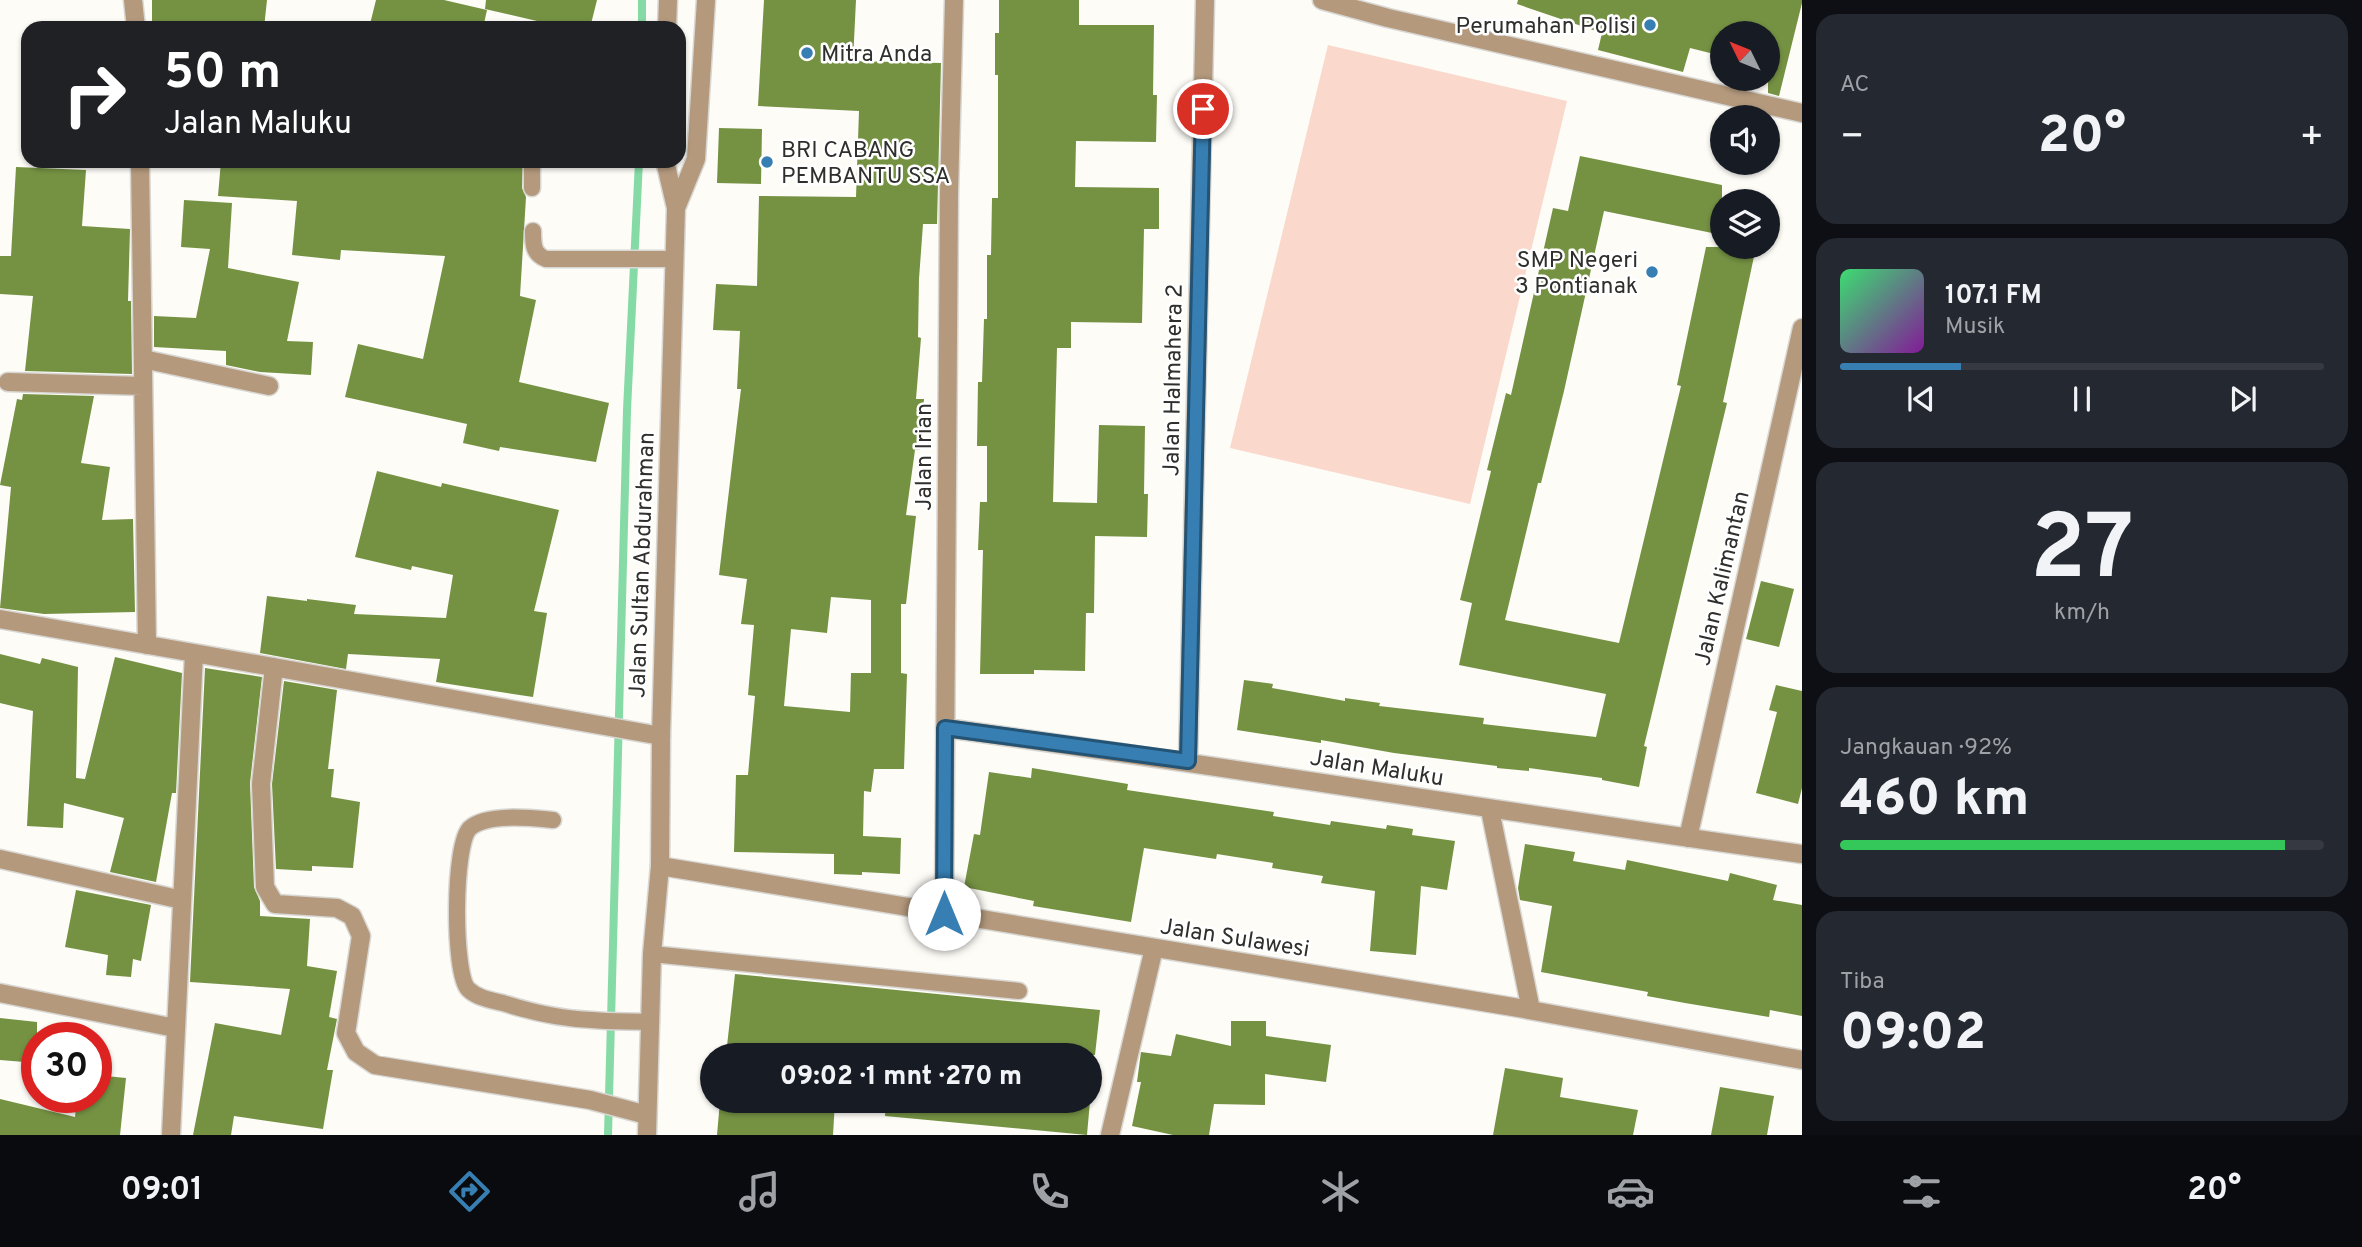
<!DOCTYPE html>
<html lang="id">
<meta charset="utf-8">
<style>
:root{--surface:#171b24;--page:#242831;--text:#f1f3f6;--muted:#9ea1a6;--line:#363941;--accent:#377fb3}
body{margin:0;font-family:Overpass,sans-serif;background:var(--page);color:var(--text);height:100vh;display:flex;flex-direction:column;font-size:26px;white-space:nowrap}
*{box-sizing:border-box;margin:0}
p{font-size:23px;color:var(--muted)}
.icon{flex:none;width:38px;height:38px;fill:none;stroke:currentColor;stroke-width:2;stroke-linecap:round;stroke-linejoin:round}
.map{position:relative;flex:1;overflow:hidden}
.side{display:flex;flex-direction:column;gap:14px;padding:14px;background:#0d0f14;width:560px}
.side>*{flex:none}
.guide{position:absolute;left:21px;top:21px;width:665px;height:147px;border-radius:21px;box-shadow:0 2px 5px #0004;background:#202124;color:#fff;overflow:hidden}
.needle{width:46px;rotate:313deg}
.fabs{position:absolute;left:1710px;top:21px;display:grid;gap:14px}
.fabs a{display:grid;place-items:center;width:70px;height:70px;border-radius:50%;background:var(--surface);box-shadow:0 2px 5px #0004;font-size:35px}
.speed{position:absolute;left:21px;top:1022px;display:flex;gap:14px;font-size:35px;font-weight:700;text-align:center}
.speed>*{display:grid;place-content:center;width:91px;height:91px;border-radius:50%;background:var(--surface);box-shadow:0 2px 5px #0004;line-height:1}
.speed .limit{border:10px solid #d22;background:#fff;color:#111}
.pin{position:absolute;display:grid;place-items:center;width:60px;height:60px;color:#fff;margin:-30px;border:4px solid #fff;border-radius:50%;box-shadow:0 2px 7px #0007}
.me{position:absolute;width:77px;margin:-38px;rotate:0deg;stroke-linejoin:round;filter:drop-shadow(0 0 5px #0008)}
.turn{display:flex;align-items:center;gap:24px;height:147px;padding:0 28px;font-size:32px}
.turn .icon{width:91px;height:91px;stroke-width:2.5}
.turn b{display:block;font-size:49px;line-height:60px}
.big{font-size:52px;font-weight:800;line-height:1.1}
.side .card{flex:1;display:flex;flex-direction:column;justify-content:center;gap:10px;min-width:0;padding:0 24px;border-radius:21px;background:var(--page)}
.side .dial{align-items:center;gap:0}
.dial b{font-size:91px;line-height:1}
.song{display:flex;align-items:center;gap:21px}
.cover{width:84px;height:84px;border-radius:10px;background:linear-gradient(135deg,hsl(140 70% 55%),hsl(290 70% 35%))}
.played{height:7px;border-radius:4px;background:linear-gradient(90deg,var(--accent) 25%,var(--line) 25%)}
.keys{display:flex;justify-content:space-around;direction:ltr}
.heat{display:flex;justify-content:space-between;align-items:center;font-size:38px;direction:ltr}
.charge{height:10px;border-radius:5px;background:linear-gradient(90deg,#34c759 92%,var(--line) 0)}
.trip{position:absolute;left:700px;top:1043px;width:402px;height:70px;border-radius:35px;background:var(--surface);box-shadow:0 2px 5px #0004;font-weight:800;line-height:70px;text-align:center}
.tabs{display:flex;height:112px;justify-content:space-around;align-items:center;background:#090b0e;color:var(--muted)}
.tabs .icon{width:49px;height:49px}
.tabs .current{color:var(--accent)}
.tabs b{font-size:32px;color:var(--text)}
main{display:flex;flex:1;min-height:0}
.map>svg:first-child{display:block}
.green{fill:#fad8cc}
.lines{fill:none;stroke-linecap:round;stroke-linejoin:round}
.stream{stroke:#85daa5;stroke-width:8}
.building{fill:#759243;fill-rule:evenodd}
.service-casing{stroke:#d8d7d3;stroke-width:19}
.minor-casing{stroke:#d8d7d3;stroke-width:21}
.tertiary-casing{stroke:#d8d7d3;stroke-width:21}
.service{stroke:#b4997d;stroke-width:16}
.minor{stroke:#b4997d;stroke-width:18}
.tertiary{stroke:#b4997d;stroke-width:18}
.route-casing{stroke:#245374;stroke-width:18}
.route{stroke:#377fb3;stroke-width:12}
.poi-dot{fill:#377fb3;stroke:#fff;stroke-width:2.5}
.labels{text-anchor:middle;stroke-width:5;stroke-linejoin:round;paint-order:stroke}
.poi-label{font-size:23px;fill:#2f2f2d;stroke:#fff;text-anchor:end}
.street-label{font-size:23px;fill:#2f2f2d;stroke:#fff}
</style>
<main>
<div class="map">
<svg width="1802" height="1135" viewBox="0 0 1802 1135">
<rect width="100%" height="100%" fill="#fdfcf7"/>
<path class="green" d="M 1328,45 L 1567,101 L 1470,504 L 1230,448 Z"/>
<g class="lines">
<path class="stream" d="M 642,0 L 642,28
M 608,1135 L 627,410 L 639,161"/>
</g>
<path class="building" d="M 152,0 L 267,0 L 264,28 L 152,28 Z
M 376,0 L 444,0 L 487,10 L 483,28 L 369,28 Z
M 486,0 L 597,0 L 590,28 L 567,28 L 485,9 Z
M 764,0 L 856,0 L 853,61 L 941,63 L 937,224 L 923,224 L 919,279 L 918,337 L 921,338 L 916,399 L 924,399 L 920,450 L 915,450 L 906,515 L 916,516 L 906,604 L 901,604 L 901,673 L 907,674 L 904,769 L 874,769 L 871,792 L 864,791 L 863,836 L 901,838 L 900,874 L 862,872 L 862,875 L 834,874 L 834,854 L 734,852 L 736,775 L 748,775 L 755,696 L 748,695 L 754,625 L 741,624 L 747,579 L 719,575 L 741,389 L 737,389 L 740,331 L 713,330 L 716,284 L 757,286 L 759,196 L 856,197 L 859,111 L 758,106 ZM 831,597 L 871,600 L 871,673 L 851,673 L 850,712 L 784,706 L 791,629 L 827,633 Z
M 999,0 L 1079,0 L 1079,25 L 1154,25 L 1153,95 L 1157,95 L 1156,142 L 1076,141 L 1075,187 L 1159,188 L 1159,229 L 1144,229 L 1142,323 L 1071,322 L 1071,348 L 1057,348 L 1053,502 L 1097,503 L 1099,425 L 1145,426 L 1144,494 L 1148,494 L 1147,537 L 1095,536 L 1094,613 L 1086,613 L 1085,671 L 1034,670 L 1034,674 L 980,674 L 983,550 L 978,550 L 980,502 L 987,502 L 987,446 L 977,446 L 978,382 L 982,382 L 984,319 L 987,319 L 987,255 L 991,255 L 992,198 L 998,198 L 998,75 L 995,75 L 995,33 L 999,33 Z
M 1518,0 L 1802,0 L 1802,3 L 1779,96 L 1768,93 L 1768,33 L 1722,33 L 1722,56 L 1690,48 L 1683,72 L 1598,50 L 1602,33 L 1517,4 Z
M 719,128 L 762,129 L 761,184 L 717,183 Z
M 1580,156 L 1722,185 L 1722,235 L 1604,211 L 1564,391 L 1541,483 L 1538,483 L 1505,620 L 1619,643 L 1681,386 L 1677,385 L 1706,247 L 1756,247 L 1723,402 L 1727,403 L 1644,746 L 1647,747 L 1639,787 L 1602,780 L 1602,778 L 1529,768 L 1529,771 L 1497,768 L 1497,766 L 1394,753 L 1321,740 L 1321,743 L 1237,730 L 1244,680 L 1273,684 L 1272,688 L 1345,701 L 1345,698 L 1380,703 L 1379,706 L 1484,718 L 1483,724 L 1596,737 L 1606,694 L 1459,665 L 1472,603 L 1460,600 L 1491,471 L 1487,470 L 1506,393 L 1511,395 L 1553,208 L 1568,211 Z
M 221,161 L 523,161 L 522,188 L 526,197 L 520,296 L 536,300 L 519,382 L 609,403 L 596,462 L 500,447 L 499,451 L 463,443 L 467,424 L 345,397 L 358,344 L 423,359 L 445,256 L 341,250 L 340,260 L 292,255 L 297,201 L 218,196 Z
M 16,167 L 86,170 L 82,226 L 130,229 L 128,301 L 131,301 L 132,374 L 25,371 L 33,296 L 0,294 L 0,256 L 11,256 Z
M 184,200 L 232,203 L 228,268 L 299,282 L 287,341 L 313,342 L 311,375 L 260,372 L 226,365 L 226,351 L 154,347 L 154,316 L 196,318 L 210,249 L 181,247 Z
M 23,394 L 94,396 L 81,463 L 110,467 L 102,520 L 133,519 L 135,612 L 44,614 L 0,608 L 11,487 L 0,485 L 17,399 L 22,400 Z
M 377,471 L 441,487 L 442,483 L 559,510 L 534,611 L 547,613 L 533,697 L 436,682 L 440,659 L 348,654 L 346,669 L 260,653 L 267,596 L 307,601 L 307,599 L 356,605 L 354,614 L 446,618 L 453,575 L 412,566 L 411,570 L 355,557 Z
M 1761,581 L 1794,589 L 1779,647 L 1746,639 Z
M 0,654 L 40,664 L 42,658 L 78,667 L 76,778 L 85,779 L 115,657 L 182,673 L 176,793 L 172,793 L 156,882 L 110,872 L 124,818 L 64,803 L 63,828 L 27,826 L 33,711 L 0,703 Z
M 205,668 L 262,677 L 250,783 L 254,887 L 260,901 L 260,916 L 310,919 L 307,966 L 337,971 L 329,1017 L 337,1019 L 327,1070 L 333,1070 L 323,1129 L 234,1116 L 231,1135 L 193,1135 L 215,1023 L 281,1035 L 290,989 L 190,982 Z
M 284,681 L 337,690 L 328,769 L 334,769 L 331,797 L 360,802 L 353,868 L 312,866 L 312,871 L 276,869 L 272,784 Z
M 1776,685 L 1802,691 L 1802,788 L 1798,804 L 1756,793 L 1777,712 L 1769,710 Z
M 1032,768 L 1128,784 L 1127,790 L 1274,812 L 1273,816 L 1330,825 L 1331,821 L 1386,829 L 1387,825 L 1413,829 L 1412,835 L 1455,841 L 1447,890 L 1421,886 L 1416,955 L 1370,951 L 1375,891 L 1321,883 L 1323,876 L 1272,868 L 1273,863 L 1217,854 L 1216,859 L 1144,848 L 1131,922 L 1033,906 L 1034,901 L 964,887 L 974,834 L 980,835 L 989,772 L 1031,778 Z
M 1525,844 L 1575,852 L 1573,861 L 1625,870 L 1627,860 L 1728,881 L 1730,873 L 1777,885 L 1773,900 L 1802,905 L 1802,1016 L 1770,1010 L 1769,1017 L 1685,1003 L 1647,996 L 1648,992 L 1541,972 L 1552,906 L 1520,900 L 1518,888 Z
M 76,890 L 151,905 L 141,961 L 133,959 L 131,977 L 106,975 L 108,955 L 65,947 Z
M 735,974 L 1100,1010 L 1095,1055 L 726,1055 Z
M 0,1018 L 37,1022 L 37,1063 L 0,1060 Z
M 1231,1021 L 1266,1021 L 1266,1036 L 1331,1045 L 1326,1082 L 1265,1074 L 1265,1105 L 1214,1104 L 1209,1135 L 1173,1135 L 1132,1126 L 1141,1082 L 1137,1082 L 1141,1052 L 1171,1056 L 1176,1034 L 1231,1046 Z
M 1505,1068 L 1563,1078 L 1560,1097 L 1638,1110 L 1633,1135 L 1493,1135 Z
M 96,1075 L 126,1078 L 120,1135 L 0,1135 L 0,1099 L 75,1117 L 77,1097 L 96,1097 Z
M 1720,1087 L 1774,1096 L 1767,1135 L 1711,1135 Z
M 720,1101 L 835,1101 L 833,1135 L 717,1135 Z
M 886,1101 L 1090,1101 L 1087,1135 L 885,1116 Z"/>
<g class="lines">
<g class="service-casing">
<path id="service" d="M 532,188 L 532,167 L 534,161
M 533,231 C 533,244 533,254 546,259 L 674,259
M 553,820 C 532,818 487,813 470,828 C 453,844 453,973 468,989 C 477,998 491,1000 503,1003 C 531,1012 562,1019 592,1020 C 611,1022 631,1021 651,1022
M 652,954 L 1019,991"/>
</g>
<g class="minor-casing">
<path id="minor" d="M 133,0 L 136,28
M 1322,0 L 1388,18 L 1802,113
M 140,161 L 147,645
M 143,359 L 269,386
M 8,382 L 143,386
M 0,619 L 194,653
M 274,667 L 261,784 L 265,887 L 275,904 L 337,908 L 352,916 L 361,936 L 346,1033 L 356,1052 L 375,1065 L 590,1100 L 647,1115
M 945,728 C 1231,767 1516,814 1802,854
M 1188,761 L 1205,0
M 1490,810 L 1531,1010
M 1688,838 L 1802,328
M 0,859 L 182,900
M 660,866 L 1513,1007 L 1802,1060
M 944,914 L 949,194 L 954,0
M 0,993 L 175,1028
M 171,1135 L 194,653 L 661,736
M 1110,1135 L 1154,948"/>
</g>
<g class="tertiary-casing">
<path id="tertiary" d="M 667,28 L 668,0
M 665,161 L 676,208
M 647,1135 L 652,954 L 660,866 L 661,736 L 676,208 L 696,159 L 706,0"/>
</g>
<use href="#service" class="service"/>
<use href="#minor" class="minor"/>
<use href="#tertiary" class="tertiary"/>
</g>
<g class="lines">
<g class="route-casing">
<path id="route" d="M 944,914 L 945,728 L 1188,761 L 1203,109"/>
</g>
<use href="#route" class="route"/>
</g>
<g class="poi-dot">
<circle cx="1650" cy="25" r="7"/>
<circle cx="807" cy="53" r="7"/>
<circle cx="767" cy="162" r="7"/>
<circle cx="1652" cy="272" r="7"/>
</g>
<g class="labels">
<g class="poi-label">
<text x="1636" y="33">Perumahan Polisi</text>
<text x="821" y="61" text-anchor="start">Mitra Anda</text>
<text x="781" y="157" text-anchor="start">BRI CABANG<tspan x="781" dy="26">PEMBANTU SSA</tspan></text>
<text x="1638" y="267">SMP Negeri<tspan x="1638" dy="26">3 Pontianak</tspan></text>
</g>
<g class="street-label">
<text transform="translate(1172 380) rotate(-89)" y="8">Jalan Halmahera 2</text>
<text transform="translate(923 457) rotate(-90)" y="8">Jalan Irian</text>
<text transform="translate(641 565) rotate(-88)" y="8">Jalan Sultan Abdurahman</text>
<text transform="translate(1721 578) rotate(-77)" y="8">Jalan Kalimantan</text>
<text transform="translate(1377 767) rotate(9)" y="8">Jalan Maluku</text>
<text transform="translate(1235 937) rotate(9)" y="8">Jalan Sulawesi</text>
</g>
</g>
</svg>
<div class="fabs">
<a><svg class="needle" viewBox="-14 -14 28 28"><path d="M0-13l5 13h-10z" fill="#e53935"/><path d="M0 13l5-13h-10z" fill="#9ea1a6"/></svg></a>
<a><svg class="icon" aria-label="sound" viewBox="0 0 24 24"><path d="M4 9h4l5-4v14l-5-4H4zM17 9q2 3 0 6"/></svg></a>
<a><svg class="icon" aria-label="layers" viewBox="0 0 24 24"><path d="M12 4l9 5-9 5-9-5zM3 14l9 5 9-5"/></svg></a>
</div>
<div class="speed"><div class="limit">30</div></div>
<div class="pin" style="left:1203px;top:109px;background:#d93025"><svg class="icon" aria-label="arrive" viewBox="0 0 24 24"><path d="M6 21V4h12l-3 4 3 4H6"/></svg></div>
<svg class="me" style="left:944px;top:914px" viewBox="-20 -20 40 40"><circle r="19" fill="#fff"/><path d="M0-13L10 11 0 6-10 11z" fill="#377fb3"/></svg>
<div class="trip">09:02 · 1 mnt · 270 m</div>
<div class="guide">
<div class="turn"><svg class="icon" aria-label="right" viewBox="0 0 24 24"><path d="M7 20v-9h11M14 6l5 5-5 5"/></svg><div><b>50 m</b>Jalan Maluku</div></div>
</div>
</div>
<section class="side">
<div class="card"><p>AC</p>
<div class="heat"><a>−</a><b class="big">20°</b><a>+</a></div>
</div>
<div class="card">
<div class="song"><i class="cover"></i><div><b>107.1 FM</b><p>Musik</p></div></div>
<div class="played"></div>
<div class="keys"><svg class="icon" aria-label="previous" viewBox="0 0 24 24"><path d="M18 5L8 12l10 7zM5 5v14"/></svg><svg class="icon" aria-label="pause" viewBox="0 0 24 24"><path d="M8 5v14M16 5v14"/></svg><svg class="icon" aria-label="next" viewBox="0 0 24 24"><path d="M6 5l10 7-10 7zM19 5v14"/></svg></div>
</div>
<div class="card dial"><b>27</b><p>km/h</p></div>
<div class="card"><p>Jangkauan · 92%</p><b class="big">460 km</b><div class="charge"></div></div>
<div class="card"><p>Tiba</p><b class="big">09:02</b></div>
</section>
</main>
<nav class="tabs">
<b>09:01</b>
<svg class="icon current" aria-label="directions" viewBox="0 0 24 24"><path d="M12 3l9 9-9 9-9-9zM9 14v-3h6M13 9l2 2-2 2"/></svg>
<svg class="icon" aria-label="music" viewBox="0 0 24 24"><path d="M9 18V5l10-2v13"/><circle cx="6" cy="18" r="3"/><circle cx="16" cy="16" r="3"/></svg>
<svg class="icon" aria-label="phone" viewBox="0 0 24 24"><path d="M5 4h4l2 5-3 2q2 4 5 5l2-3 5 2v4C11 20 4 13 5 4z"/></svg>
<svg class="icon" aria-label="climate" viewBox="0 0 24 24"><path d="M12 3v18M4 7l16 10M4 17L20 7"/></svg>
<svg class="icon" aria-label="car" viewBox="0 0 24 24"><path d="M5 17H2v-5l4-1 3-4h7l3 4 3 1v5h-3M9 17h6M6 11h13"/><circle cx="7" cy="17" r="2"/><circle cx="17" cy="17" r="2"/></svg>
<svg class="icon" aria-label="filters" viewBox="0 0 24 24"><path d="M4 7h16M4 17h16"/><circle cx="9" cy="7" r="2"/><circle cx="15" cy="17" r="2"/></svg>
<b>20°</b>
</nav>
